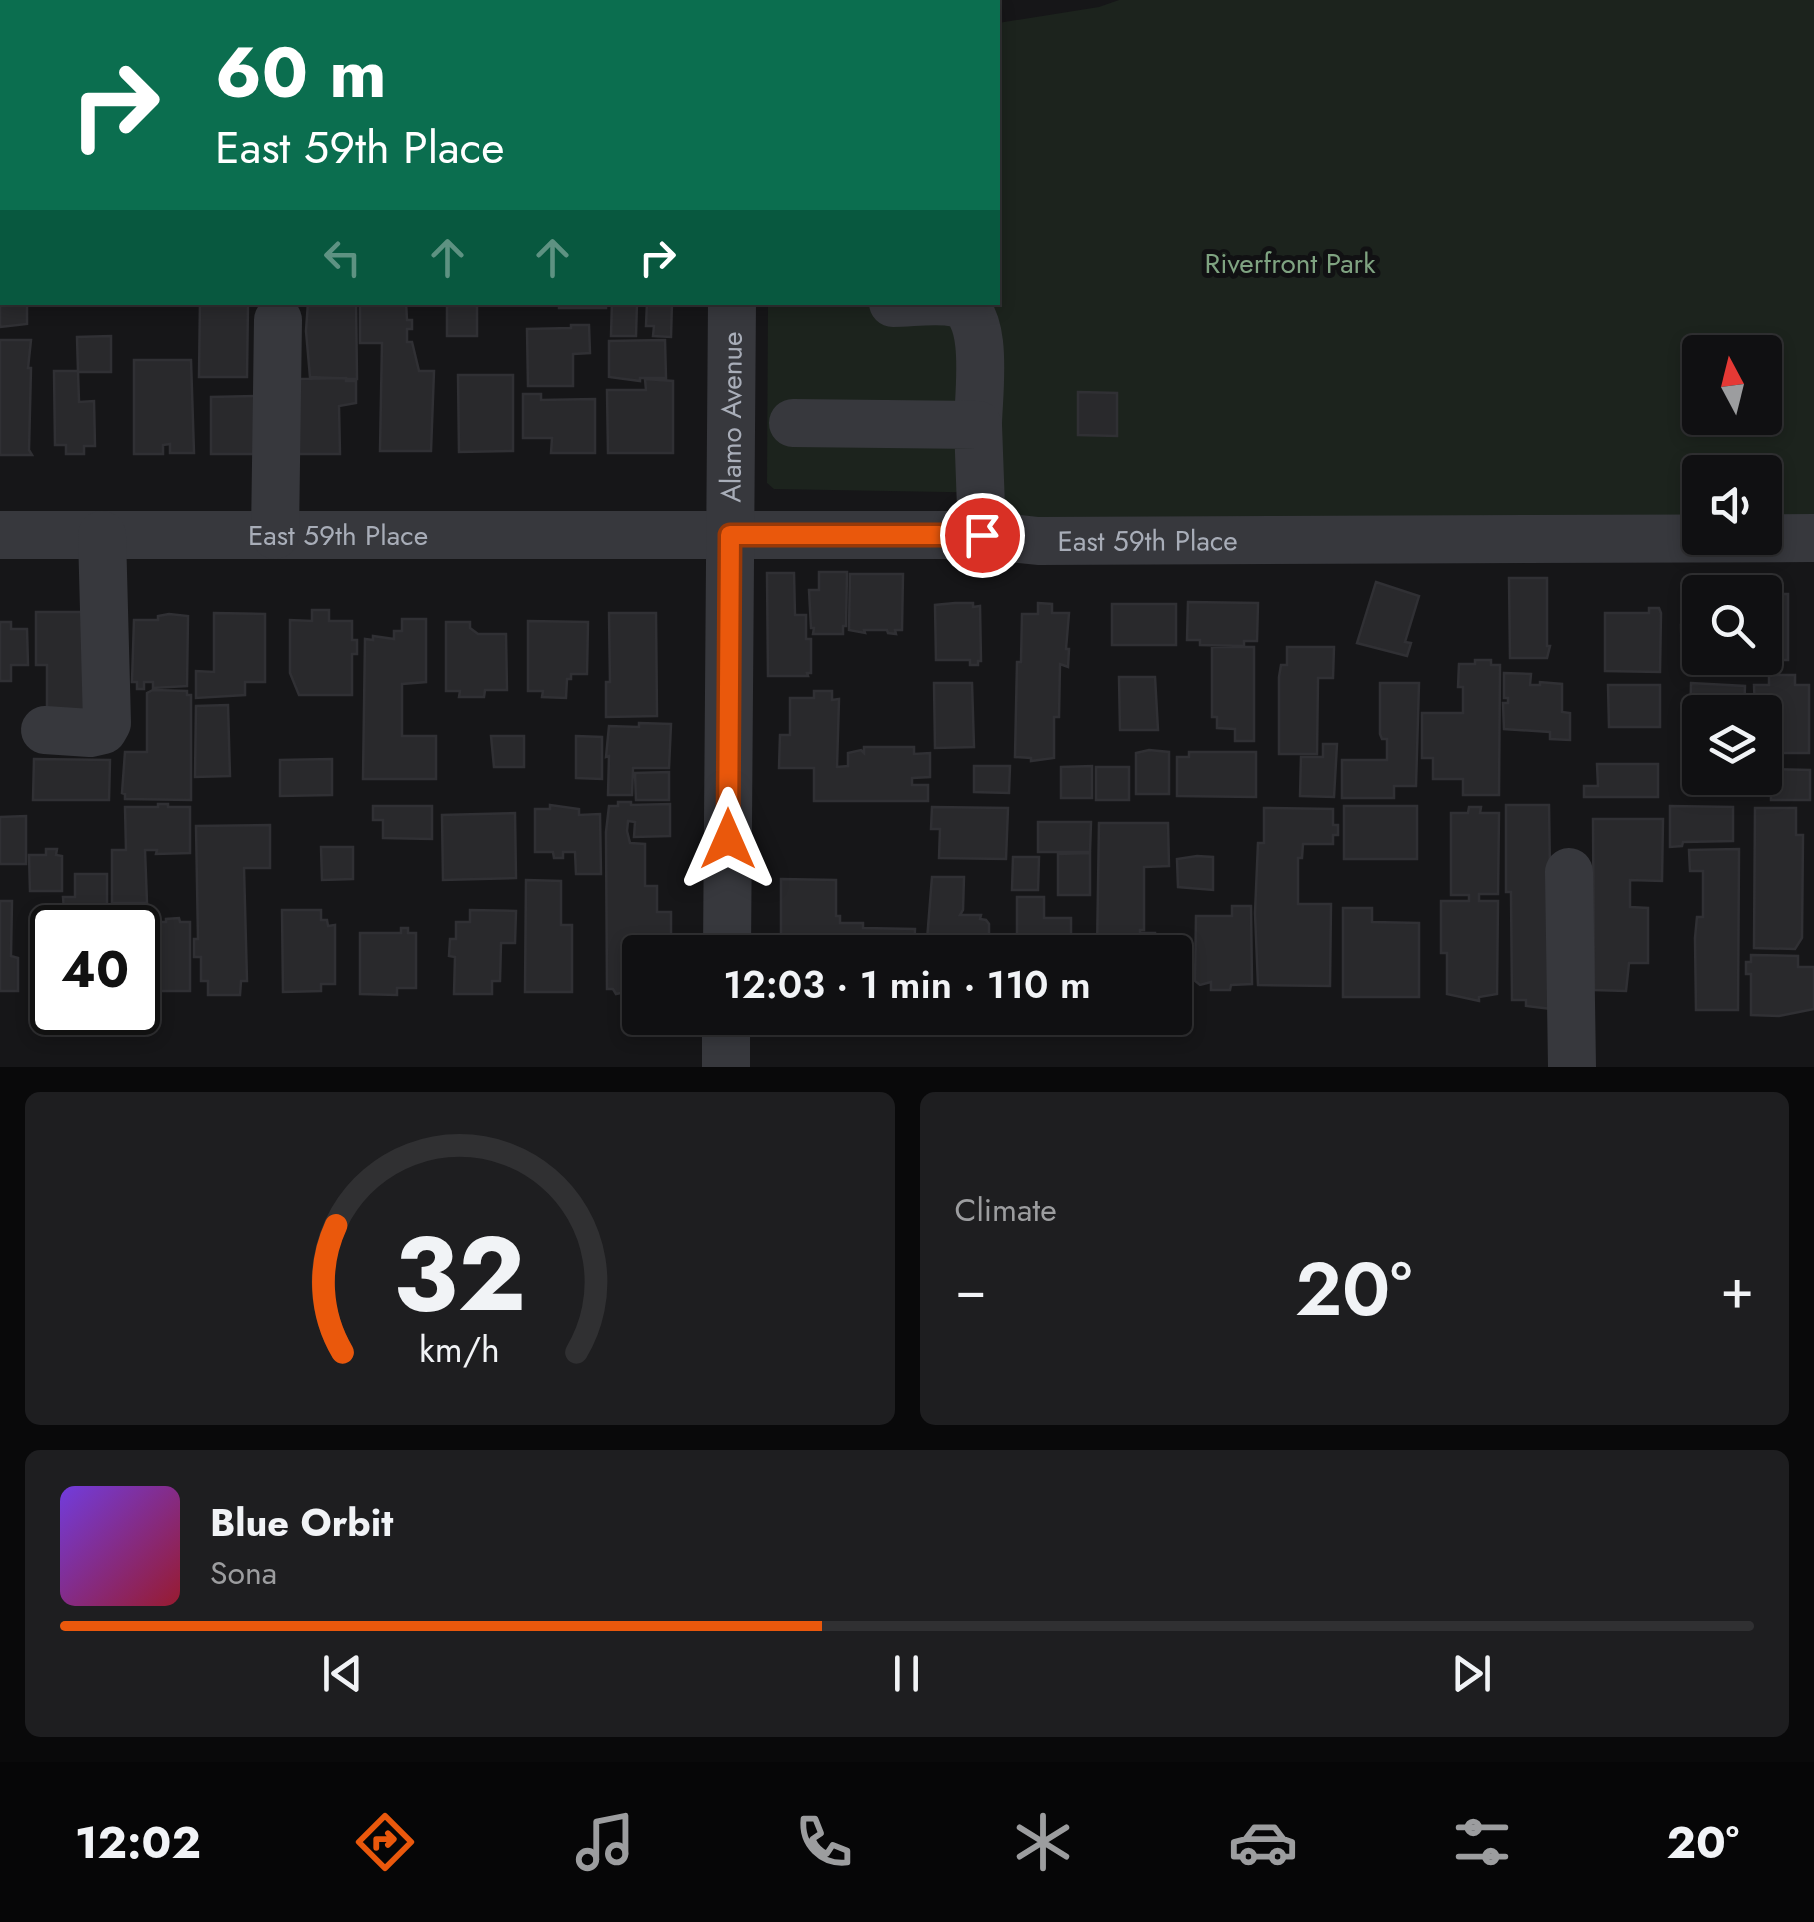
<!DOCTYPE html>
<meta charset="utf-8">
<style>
:root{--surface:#101012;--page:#1e1e20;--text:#f1f3f6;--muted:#9c9d9f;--line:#303032;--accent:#ea580c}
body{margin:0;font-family:Jost,sans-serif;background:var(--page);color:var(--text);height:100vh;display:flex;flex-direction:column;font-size:38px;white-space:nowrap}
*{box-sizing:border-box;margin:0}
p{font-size:32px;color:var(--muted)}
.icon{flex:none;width:55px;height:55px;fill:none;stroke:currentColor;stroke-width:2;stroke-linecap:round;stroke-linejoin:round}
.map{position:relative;height:1067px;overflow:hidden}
.side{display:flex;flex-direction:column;gap:25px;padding:25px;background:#09090a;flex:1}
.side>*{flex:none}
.guide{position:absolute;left:0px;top:0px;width:1000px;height:305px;box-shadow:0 5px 15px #0003,0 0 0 2px var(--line);background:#0b6e4f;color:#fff;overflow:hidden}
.needle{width:65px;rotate:353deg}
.fabs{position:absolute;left:1682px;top:335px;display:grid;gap:20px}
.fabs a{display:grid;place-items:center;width:100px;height:100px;border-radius:10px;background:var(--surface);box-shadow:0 5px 15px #0003,0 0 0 2px var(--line);font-size:50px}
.speed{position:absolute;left:30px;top:905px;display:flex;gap:20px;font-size:50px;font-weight:700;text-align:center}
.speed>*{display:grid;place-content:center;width:130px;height:130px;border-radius:50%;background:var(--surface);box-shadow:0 5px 15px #0003,0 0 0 2px var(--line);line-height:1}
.speed .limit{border:5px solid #111;border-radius:15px;background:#fff;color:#111}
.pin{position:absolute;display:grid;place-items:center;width:85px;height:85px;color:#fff;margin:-42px;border:5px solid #fff;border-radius:50%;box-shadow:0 2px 10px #0007}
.me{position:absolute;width:110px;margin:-55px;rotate:0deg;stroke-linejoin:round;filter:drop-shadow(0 0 8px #0008)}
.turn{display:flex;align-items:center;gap:35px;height:210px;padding:0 50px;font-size:45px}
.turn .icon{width:130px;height:130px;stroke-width:2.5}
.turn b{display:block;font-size:70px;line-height:85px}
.lanes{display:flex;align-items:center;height:95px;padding:0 50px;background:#0003;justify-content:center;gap:50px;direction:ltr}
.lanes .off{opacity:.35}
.big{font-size:75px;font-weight:600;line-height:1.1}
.side .card{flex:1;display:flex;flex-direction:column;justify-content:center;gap:15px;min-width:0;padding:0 35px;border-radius:15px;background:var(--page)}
.side .dial{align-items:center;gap:0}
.dial svg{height:260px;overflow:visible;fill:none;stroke:var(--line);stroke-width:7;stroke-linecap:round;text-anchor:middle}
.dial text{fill:var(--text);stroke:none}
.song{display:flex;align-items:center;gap:30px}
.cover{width:120px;height:120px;border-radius:15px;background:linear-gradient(135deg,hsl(260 70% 55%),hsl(350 70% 35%))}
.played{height:10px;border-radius:5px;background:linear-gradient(90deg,var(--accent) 45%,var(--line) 45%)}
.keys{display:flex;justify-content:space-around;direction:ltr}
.heat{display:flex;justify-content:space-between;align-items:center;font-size:55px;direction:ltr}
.side .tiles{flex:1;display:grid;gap:25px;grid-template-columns:1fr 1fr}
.card:last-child{grid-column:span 2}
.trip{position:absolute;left:622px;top:935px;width:570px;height:100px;border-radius:10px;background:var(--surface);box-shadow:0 5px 15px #0003,0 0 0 2px var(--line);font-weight:600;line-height:100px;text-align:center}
.tab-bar{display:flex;height:160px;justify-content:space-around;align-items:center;background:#060607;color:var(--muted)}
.tab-bar .icon{width:70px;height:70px}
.tab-bar .on{color:var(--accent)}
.tab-bar b{font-size:45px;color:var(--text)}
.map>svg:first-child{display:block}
.green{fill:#1c231d;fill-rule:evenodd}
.building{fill:#29292c;stroke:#303034;stroke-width:2.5}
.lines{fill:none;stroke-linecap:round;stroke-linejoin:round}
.minor{stroke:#37383d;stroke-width:48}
.major{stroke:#53555c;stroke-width:55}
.route-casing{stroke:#983908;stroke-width:25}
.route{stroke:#ea580c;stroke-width:18}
.labels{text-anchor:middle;stroke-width:10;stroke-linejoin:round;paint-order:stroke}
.park-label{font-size:28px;fill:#7fa381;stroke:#111113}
.street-label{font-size:28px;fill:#a8adb8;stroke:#111113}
</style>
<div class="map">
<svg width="1814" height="1067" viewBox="0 0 1814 1067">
<rect width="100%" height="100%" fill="#161618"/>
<path class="green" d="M 1119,0 L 1814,0 L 1814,526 L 1765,525 L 1765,472 L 1700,472 L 1700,525 L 1020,519 L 1007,509 L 1003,493 L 774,489 L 767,483 L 768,303 L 998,302 L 998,23 L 1099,7 ZM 1700,352 L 1765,352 L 1765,418 L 1700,418 Z"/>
<path class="building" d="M 0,275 L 2,302 L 27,302 L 27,324 L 0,327 Z
M 200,302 L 248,302 L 247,377 L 199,377 Z
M 308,302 L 356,302 L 357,379 L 310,377 L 306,331 Z
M 360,302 L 406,302 L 407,320 L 412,320 L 412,329 L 407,329 L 407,342 L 412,342 L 419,371 L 434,371 L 431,451 L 380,451 L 382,343 L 360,343 Z
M 559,302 L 606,302 L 606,308 L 559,308 Z
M 612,302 L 637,302 L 636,336 L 611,336 Z
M 647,302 L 672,302 L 671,337 L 653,336 L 654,326 L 646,326 Z
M 447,306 L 477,306 L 477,336 L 447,336 Z
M 571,325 L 589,325 L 590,353 L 573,354 L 573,386 L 528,386 L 527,329 L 571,328 Z
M 111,336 L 111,372 L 78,372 L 79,402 L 94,401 L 95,446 L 84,446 L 84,454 L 66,454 L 66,445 L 55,445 L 54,371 L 78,371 L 77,337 Z
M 0,340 L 31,340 L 28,368 L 31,368 L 29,450 L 32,455 L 0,455 Z
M 665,340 L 666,378 L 640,378 L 640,381 L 609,377 L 609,341 Z
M 134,360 L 191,360 L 194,453 L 170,453 L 170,444 L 163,445 L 163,454 L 134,454 Z
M 458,375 L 513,375 L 513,451 L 459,452 Z
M 346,378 L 346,381 L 356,381 L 356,403 L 339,406 L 340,454 L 298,454 L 298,379 Z
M 645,379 L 673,381 L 673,453 L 608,453 L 607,390 L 646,390 Z
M 1078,392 L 1117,393 L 1117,436 L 1078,435 Z
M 523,394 L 541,394 L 541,400 L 595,399 L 595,453 L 551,453 L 552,438 L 523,438 Z
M 259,396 L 259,454 L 211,454 L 211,397 Z
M 819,572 L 847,572 L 846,626 L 843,626 L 843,634 L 813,634 L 814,628 L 811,628 L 809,590 L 819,590 Z
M 767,573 L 794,573 L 795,615 L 806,615 L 806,639 L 811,639 L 811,673 L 807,673 L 808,676 L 768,676 Z
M 850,574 L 903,574 L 902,630 L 895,630 L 896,634 L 888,633 L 887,630 L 864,630 L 865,633 L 849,630 Z
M 1509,578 L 1547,578 L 1547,646 L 1550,646 L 1547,658 L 1510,658 Z
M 1376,582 L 1419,596 L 1405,642 L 1411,643 L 1407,656 L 1357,643 Z
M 1765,594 L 1788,594 L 1788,660 L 1770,660 L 1769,670 L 1753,670 L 1753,658 L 1765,658 Z
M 1188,602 L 1258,603 L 1257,641 L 1244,641 L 1244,646 L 1200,645 L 1200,640 L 1187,640 Z
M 955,603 L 973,603 L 973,607 L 980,606 L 981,661 L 978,661 L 978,665 L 970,665 L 970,660 L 936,660 L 935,605 Z
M 1038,603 L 1052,604 L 1052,613 L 1069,613 L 1066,649 L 1069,649 L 1068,667 L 1060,664 L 1059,717 L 1054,717 L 1054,758 L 1031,761 L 1031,758 L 1015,757 L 1017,662 L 1021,662 L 1022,614 L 1038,614 Z
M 1112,604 L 1176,604 L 1176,645 L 1112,645 Z
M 1649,608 L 1659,608 L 1661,613 L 1660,672 L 1605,671 L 1605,613 L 1649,613 Z
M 312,610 L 329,610 L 329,621 L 352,621 L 352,640 L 357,640 L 357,654 L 352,654 L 352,695 L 299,695 L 290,673 L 290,620 L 312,621 Z
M 36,612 L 86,612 L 97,715 L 47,715 L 47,665 L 36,665 Z
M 214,613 L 265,614 L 265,682 L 245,682 L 245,695 L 196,698 L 196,671 L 214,672 Z
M 609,613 L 656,613 L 657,716 L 606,717 L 606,682 L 610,682 Z
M 169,614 L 188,616 L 187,686 L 153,688 L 153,682 L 144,682 L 144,689 L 137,689 L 137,682 L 132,682 L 134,620 L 158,620 L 158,616 Z
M 402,619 L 426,619 L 426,682 L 402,684 L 402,736 L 436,736 L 436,779 L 363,779 L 365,639 L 373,640 L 373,636 L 394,639 L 394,631 L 402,631 Z
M 528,621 L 588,622 L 587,674 L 571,674 L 571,679 L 567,679 L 566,698 L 542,697 L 543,691 L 528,691 Z
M 0,622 L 11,622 L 11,629 L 27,629 L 28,665 L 11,665 L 11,681 L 0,681 Z
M 446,622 L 470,622 L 470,628 L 478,634 L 506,634 L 507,690 L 485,690 L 484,697 L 459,697 L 460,691 L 446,691 Z
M 1700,624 L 1700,658 L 1744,658 L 1745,671 L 1682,669 L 1681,625 Z
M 1212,647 L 1254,647 L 1254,741 L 1235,741 L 1235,729 L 1217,728 L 1217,717 L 1212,717 Z
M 1287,647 L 1334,647 L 1333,678 L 1318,678 L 1317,754 L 1279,754 L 1279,677 L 1281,665 L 1287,665 Z
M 1475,660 L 1491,660 L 1491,665 L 1500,665 L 1499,795 L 1463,795 L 1463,779 L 1433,779 L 1433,758 L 1422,758 L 1422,713 L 1463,713 L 1463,687 L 1458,687 L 1459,664 L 1475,664 Z
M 1504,673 L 1531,674 L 1530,685 L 1540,685 L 1540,682 L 1562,684 L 1562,712 L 1570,713 L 1570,740 L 1550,739 L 1550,732 L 1504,729 L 1503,703 L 1508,703 L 1508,698 L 1504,698 Z
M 1769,675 L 1795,675 L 1795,685 L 1809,685 L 1809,753 L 1765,753 L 1765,712 L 1755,712 L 1754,685 L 1769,685 Z
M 1119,677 L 1155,677 L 1158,730 L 1120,730 Z
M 934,683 L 972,683 L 974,747 L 935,748 Z
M 1380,683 L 1419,683 L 1416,786 L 1394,786 L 1394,798 L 1342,798 L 1342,760 L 1387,760 L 1387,739 L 1382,739 L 1380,734 Z
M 1691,683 L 1745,686 L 1744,712 L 1700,712 L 1700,733 L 1690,733 Z
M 1608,685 L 1660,685 L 1660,727 L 1609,727 Z
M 153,690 L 187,691 L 187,695 L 191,695 L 191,800 L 125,799 L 125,794 L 122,793 L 125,752 L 147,752 L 147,693 Z
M 814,691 L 832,691 L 832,700 L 839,699 L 837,767 L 848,766 L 848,753 L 861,750 L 864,753 L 864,747 L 914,747 L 914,754 L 930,753 L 930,777 L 912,778 L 912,785 L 928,785 L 928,801 L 814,801 L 814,768 L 779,768 L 780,735 L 790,735 L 790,698 L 814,698 Z
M 228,705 L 230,776 L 195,777 L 196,706 Z
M 639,723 L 671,724 L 669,768 L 633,768 L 632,795 L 608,795 L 609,756 L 606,757 L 609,726 L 639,727 Z
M 491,736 L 524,736 L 524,767 L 494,767 Z
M 576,736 L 602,737 L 602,779 L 576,778 Z
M 1323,744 L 1337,744 L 1334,797 L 1300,796 L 1301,757 L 1323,757 Z
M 1149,750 L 1169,752 L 1169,794 L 1136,794 L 1136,753 Z
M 1189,752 L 1256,752 L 1256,797 L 1177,796 L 1177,757 L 1189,757 Z
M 34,759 L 110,760 L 109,800 L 33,800 Z
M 332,759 L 332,795 L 280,796 L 280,760 Z
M 1597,764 L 1658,764 L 1658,797 L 1584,797 L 1584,786 L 1598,786 Z
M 974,766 L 1010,766 L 1009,793 L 974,792 Z
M 1092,766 L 1092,798 L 1061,798 L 1061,767 Z
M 1096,767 L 1129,767 L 1129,800 L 1096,800 Z
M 1771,769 L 1810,770 L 1810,800 L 1771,800 Z
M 669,772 L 669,800 L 636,800 L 635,773 Z
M 618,802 L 631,802 L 631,805 L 670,804 L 670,836 L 634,837 L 635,822 L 628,821 L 627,831 L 630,843 L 645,844 L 645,886 L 657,886 L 657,912 L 671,912 L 671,950 L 667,952 L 640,952 L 640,970 L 634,970 L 634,990 L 616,994 L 613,989 L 607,989 L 606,832 L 609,806 L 618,806 Z
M 158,804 L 168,804 L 168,807 L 190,807 L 190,853 L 156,854 L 157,850 L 145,850 L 147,903 L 112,903 L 112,850 L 126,850 L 125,807 L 158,807 Z
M 550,805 L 579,809 L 579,815 L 600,814 L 601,874 L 576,874 L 575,852 L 563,852 L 563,858 L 554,858 L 553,852 L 535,852 L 535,809 L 550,809 Z
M 1506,805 L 1549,805 L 1552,1009 L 1526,1006 L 1526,1000 L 1512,1000 L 1511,892 L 1506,892 Z
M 373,806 L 432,806 L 432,839 L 383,838 L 383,820 L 373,820 Z
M 1344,806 L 1417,806 L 1417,859 L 1344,859 Z
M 1670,806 L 1733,807 L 1733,841 L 1683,842 L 1682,846 L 1670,847 Z
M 932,807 L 1008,808 L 1006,859 L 939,858 L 940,829 L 931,829 Z
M 1469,807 L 1481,807 L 1480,813 L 1499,813 L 1498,894 L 1479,894 L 1479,901 L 1498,901 L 1497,994 L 1479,997 L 1479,1001 L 1447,994 L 1447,953 L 1441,953 L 1441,901 L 1469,901 L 1469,895 L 1451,895 L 1451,813 L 1468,813 Z
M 1264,808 L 1333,809 L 1333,825 L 1338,825 L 1338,835 L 1333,835 L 1333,844 L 1303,844 L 1302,858 L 1298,858 L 1298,904 L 1331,904 L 1330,986 L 1258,985 L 1255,913 L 1258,843 L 1264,843 Z
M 1755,808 L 1796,808 L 1796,835 L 1803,835 L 1802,938 L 1795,949 L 1754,948 Z
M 515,813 L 516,878 L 443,880 L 442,815 Z
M 26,816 L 26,864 L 0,864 L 0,817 Z
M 1593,819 L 1663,819 L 1662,881 L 1630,880 L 1630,907 L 1648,908 L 1648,963 L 1629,963 L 1626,991 L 1594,990 Z
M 1038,822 L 1091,822 L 1090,852 L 1038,852 Z
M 1099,823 L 1168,823 L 1169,866 L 1144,867 L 1144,930 L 1140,930 L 1140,933 L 1155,933 L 1155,952 L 1097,952 Z
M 270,825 L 270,868 L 244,868 L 247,981 L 241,981 L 240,995 L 208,995 L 208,981 L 201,981 L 201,957 L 194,957 L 194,939 L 198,939 L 196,826 Z
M 321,847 L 353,847 L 353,879 L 322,880 Z
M 46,849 L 57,849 L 56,855 L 62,856 L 62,891 L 30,891 L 29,855 L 46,855 Z
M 1739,849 L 1738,1010 L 1696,1010 L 1695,938 L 1697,917 L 1703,917 L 1703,871 L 1690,871 L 1689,850 Z
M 1090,853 L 1090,895 L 1058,895 L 1058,854 Z
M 1197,856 L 1213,857 L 1213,890 L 1178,887 L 1177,859 Z
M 1013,857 L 1039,857 L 1038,890 L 1012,890 Z
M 75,874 L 107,874 L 107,920 L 104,920 L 104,928 L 52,928 L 52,989 L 44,989 L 44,919 L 47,919 L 47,911 L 64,911 L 63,897 L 75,897 Z
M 932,877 L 964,877 L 963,910 L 960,915 L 981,915 L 980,919 L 986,920 L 989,924 L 989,952 L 934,952 L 934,941 L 927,940 Z
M 781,879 L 836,880 L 836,916 L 840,916 L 840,923 L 863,923 L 863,928 L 915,929 L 914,952 L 781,952 Z
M 526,880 L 561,881 L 561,925 L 572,925 L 572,992 L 525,992 Z
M 1017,897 L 1044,897 L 1044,918 L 1071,918 L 1071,952 L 1017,952 Z
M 0,901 L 12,901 L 11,956 L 18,958 L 18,991 L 0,991 Z
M 1232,906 L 1251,906 L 1252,984 L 1231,985 L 1230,990 L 1211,990 L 1211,982 L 1200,985 L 1195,981 L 1196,916 L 1232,916 Z
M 1343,908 L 1372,908 L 1372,922 L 1419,923 L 1419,997 L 1343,997 Z
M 282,910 L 321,910 L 321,920 L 327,920 L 328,926 L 335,925 L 335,984 L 321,984 L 321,991 L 283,992 Z
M 470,910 L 516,911 L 515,943 L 501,943 L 500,981 L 492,981 L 492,994 L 454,994 L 455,957 L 449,956 L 450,939 L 456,939 L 456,922 L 470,922 Z
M 179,918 L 180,922 L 190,922 L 190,991 L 144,991 L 144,978 L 138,978 L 140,922 L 166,922 L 166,919 Z
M 401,928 L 408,928 L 408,933 L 416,933 L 416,988 L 397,988 L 397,995 L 360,994 L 360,933 L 401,933 Z
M 1751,955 L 1798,956 L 1798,967 L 1814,967 L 1814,1009 L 1779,1016 L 1751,1015 L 1751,974 L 1746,974 L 1746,962 L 1751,962 Z"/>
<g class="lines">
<g class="minor">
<path d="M 733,2 L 733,0"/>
<path d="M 893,303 C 912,303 937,299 956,303 C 991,311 978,397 978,425"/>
<path d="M 793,423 L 978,425 L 982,535"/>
<path id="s1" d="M 0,535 L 982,535 L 1038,541 L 1814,538"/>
<path d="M 275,535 L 278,320"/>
<path d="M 45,730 L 90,733 L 103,730 L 107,723 L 102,535"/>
<path d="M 1569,872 L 1572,1067"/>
<path id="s2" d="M 727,952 L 732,302"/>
<path d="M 726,1067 L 726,1018"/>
</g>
<path class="major" d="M 880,2 L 905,0
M 0,8 L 2,8"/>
</g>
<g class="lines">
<g class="route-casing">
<path id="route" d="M 728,839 L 730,535 L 982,535"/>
</g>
<use href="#route" class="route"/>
</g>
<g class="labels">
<g class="park-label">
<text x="1290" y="273">Riverfront Park</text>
</g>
<g class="street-label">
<text dy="10" stroke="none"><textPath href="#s2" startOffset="535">Alamo Avenue</textPath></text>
<text dy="10" stroke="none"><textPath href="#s1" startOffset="338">East 59th Place</textPath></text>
<text dy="10" stroke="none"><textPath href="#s1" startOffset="1148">East 59th Place</textPath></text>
</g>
</g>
</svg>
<div class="fabs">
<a><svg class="needle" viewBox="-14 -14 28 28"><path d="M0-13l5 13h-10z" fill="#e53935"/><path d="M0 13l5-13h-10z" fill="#9c9d9f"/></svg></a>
<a><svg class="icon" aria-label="sound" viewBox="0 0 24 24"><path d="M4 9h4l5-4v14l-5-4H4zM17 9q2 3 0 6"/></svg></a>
<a><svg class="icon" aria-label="search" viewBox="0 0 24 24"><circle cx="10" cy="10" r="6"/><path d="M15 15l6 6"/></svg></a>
<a><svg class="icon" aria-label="layers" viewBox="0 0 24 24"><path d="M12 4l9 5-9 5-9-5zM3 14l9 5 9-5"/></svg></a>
</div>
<div class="speed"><div class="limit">40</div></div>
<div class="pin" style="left:982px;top:535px;background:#d93025"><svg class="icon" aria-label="arrive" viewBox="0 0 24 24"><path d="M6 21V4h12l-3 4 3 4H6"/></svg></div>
<svg class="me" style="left:728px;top:839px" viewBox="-20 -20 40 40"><path d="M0-17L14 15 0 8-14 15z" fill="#ea580c" stroke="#fff" stroke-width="4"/></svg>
<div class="trip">12:03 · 1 min · 110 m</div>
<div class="guide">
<div class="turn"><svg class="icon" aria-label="right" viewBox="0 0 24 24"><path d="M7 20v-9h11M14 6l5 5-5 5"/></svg><div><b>60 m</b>East 59th Place</div></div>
<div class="lanes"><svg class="icon off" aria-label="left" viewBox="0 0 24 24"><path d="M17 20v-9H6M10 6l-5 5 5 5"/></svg><svg class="icon off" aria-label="ahead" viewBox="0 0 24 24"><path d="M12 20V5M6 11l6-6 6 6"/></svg><svg class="icon off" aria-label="ahead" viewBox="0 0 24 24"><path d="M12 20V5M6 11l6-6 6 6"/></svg><svg class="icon" aria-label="right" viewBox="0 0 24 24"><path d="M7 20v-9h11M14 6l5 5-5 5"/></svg></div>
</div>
</div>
<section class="side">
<div class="tiles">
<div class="card dial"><svg viewBox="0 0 100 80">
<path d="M14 69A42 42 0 1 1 86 69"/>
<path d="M14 69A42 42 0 0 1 12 30" stroke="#ea580c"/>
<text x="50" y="56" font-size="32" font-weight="700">32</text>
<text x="50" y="72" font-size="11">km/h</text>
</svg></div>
<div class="card"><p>Climate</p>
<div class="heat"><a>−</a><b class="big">20°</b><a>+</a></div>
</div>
<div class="card">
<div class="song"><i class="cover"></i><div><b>Blue Orbit</b><p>Sona</p></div></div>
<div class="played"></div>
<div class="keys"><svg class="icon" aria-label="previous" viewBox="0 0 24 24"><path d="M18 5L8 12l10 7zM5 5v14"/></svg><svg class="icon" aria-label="pause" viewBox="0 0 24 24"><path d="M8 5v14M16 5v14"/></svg><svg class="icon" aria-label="next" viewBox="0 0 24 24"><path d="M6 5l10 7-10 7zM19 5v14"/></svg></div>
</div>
</div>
</section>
<nav class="tab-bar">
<b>12:02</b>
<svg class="icon on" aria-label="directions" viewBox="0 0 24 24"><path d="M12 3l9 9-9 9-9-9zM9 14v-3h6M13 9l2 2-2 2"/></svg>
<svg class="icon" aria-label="music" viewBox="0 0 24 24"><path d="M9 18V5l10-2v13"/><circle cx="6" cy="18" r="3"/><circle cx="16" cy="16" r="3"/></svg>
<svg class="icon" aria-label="phone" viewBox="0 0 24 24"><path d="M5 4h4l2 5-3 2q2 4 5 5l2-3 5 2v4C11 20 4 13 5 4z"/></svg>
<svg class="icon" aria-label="climate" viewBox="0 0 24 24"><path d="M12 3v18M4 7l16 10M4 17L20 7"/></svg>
<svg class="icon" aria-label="car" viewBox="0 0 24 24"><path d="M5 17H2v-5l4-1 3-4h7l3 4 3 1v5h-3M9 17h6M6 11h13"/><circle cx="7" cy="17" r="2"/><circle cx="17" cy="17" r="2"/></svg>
<svg class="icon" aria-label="filters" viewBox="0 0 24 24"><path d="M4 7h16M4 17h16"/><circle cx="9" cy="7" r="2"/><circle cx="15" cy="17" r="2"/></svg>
<b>20°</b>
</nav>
